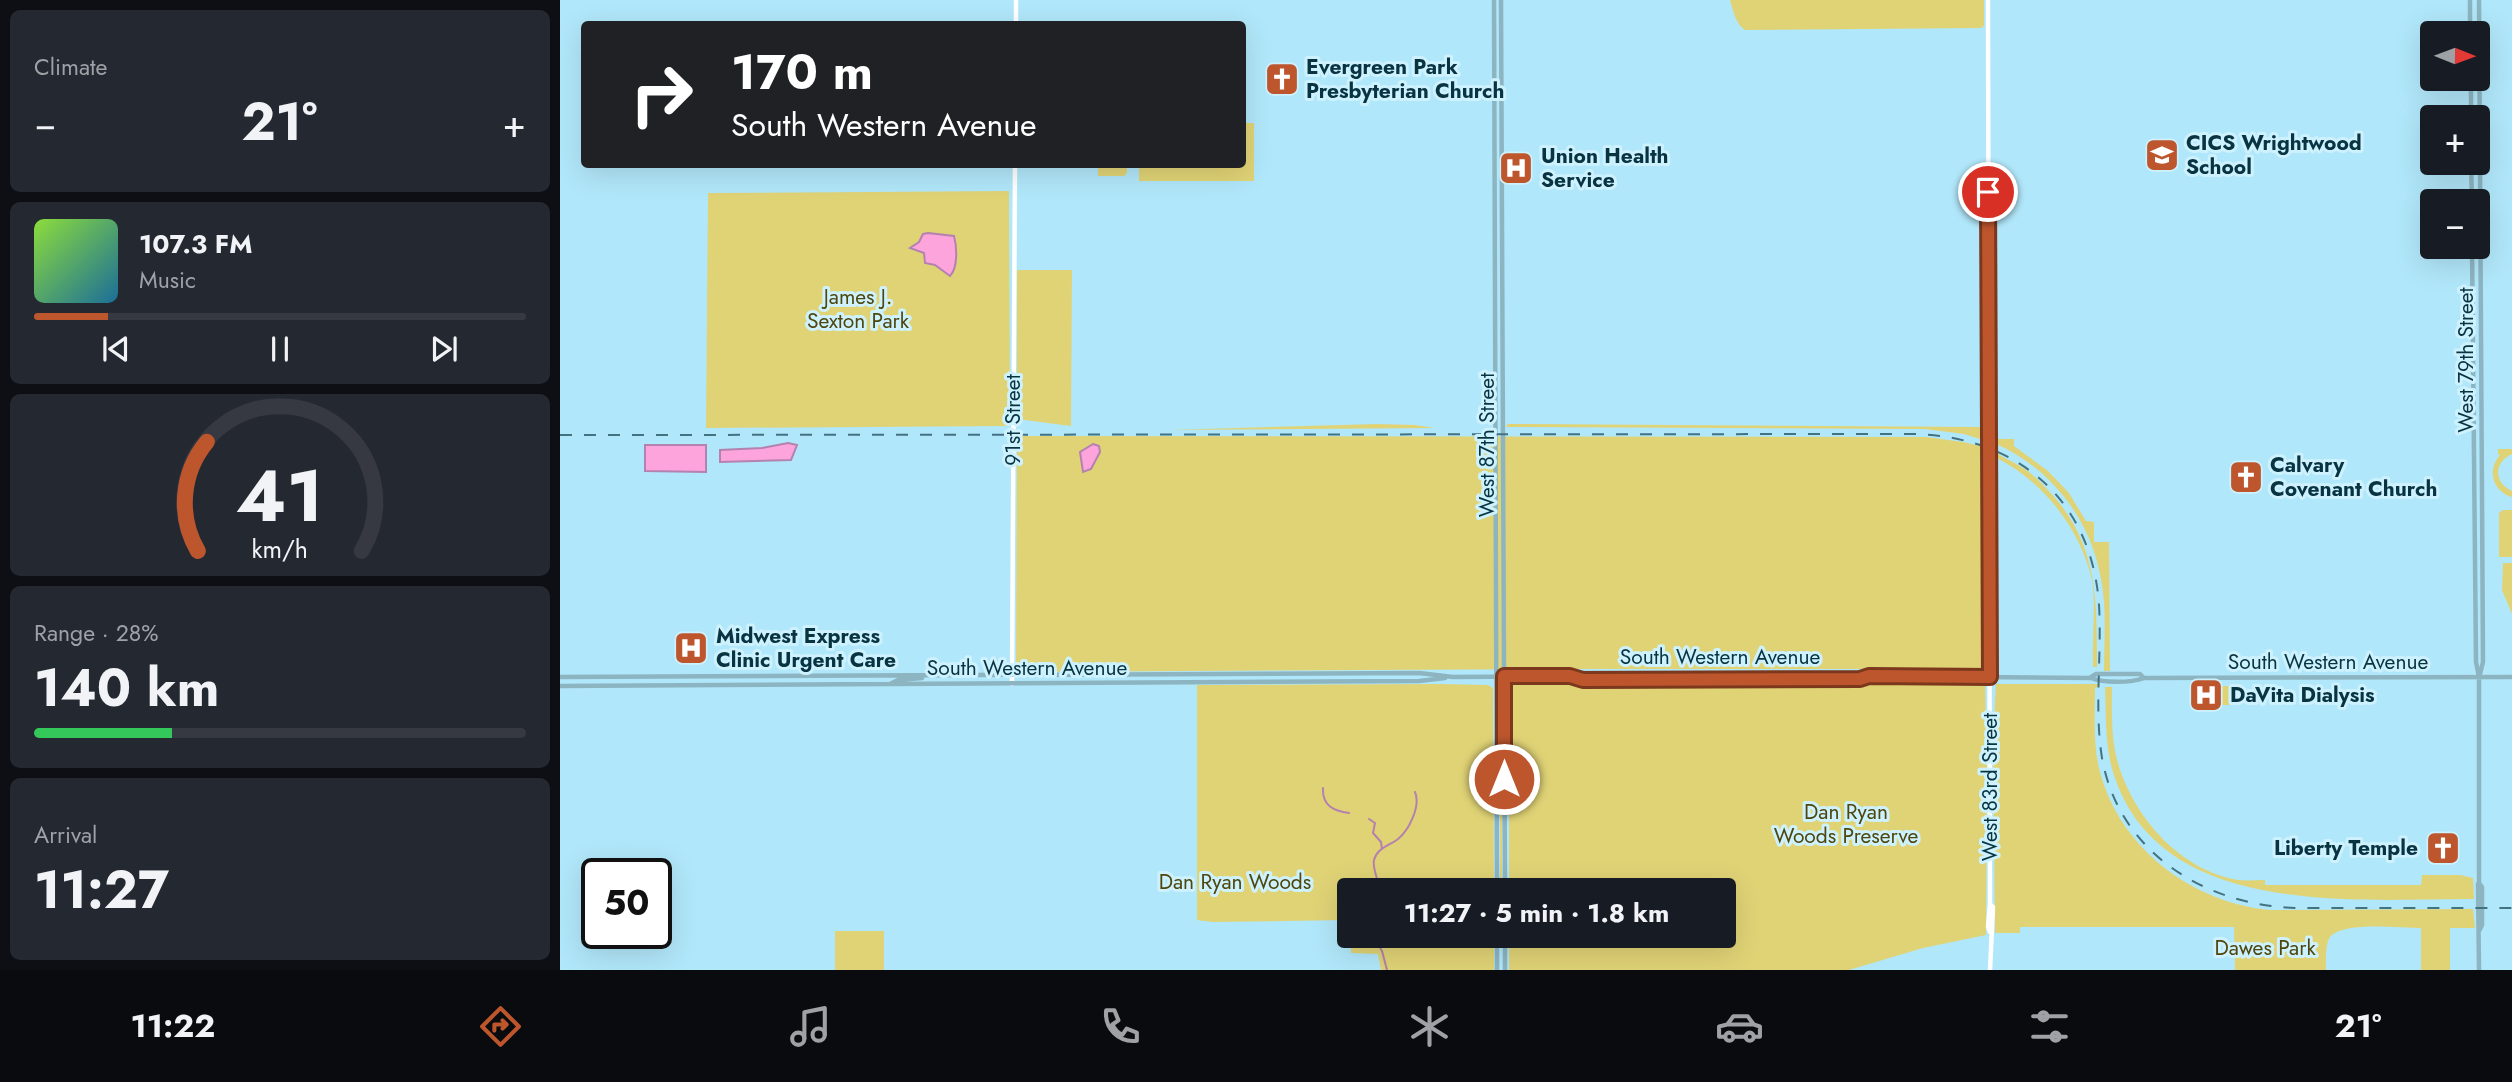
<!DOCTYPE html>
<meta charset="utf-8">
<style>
:root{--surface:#171b24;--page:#242831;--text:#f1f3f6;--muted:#9ea1a6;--line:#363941;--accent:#bd562d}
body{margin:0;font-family:Jost,sans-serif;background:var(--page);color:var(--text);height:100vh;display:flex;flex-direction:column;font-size:26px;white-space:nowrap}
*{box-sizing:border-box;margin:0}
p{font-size:23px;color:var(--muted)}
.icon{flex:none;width:38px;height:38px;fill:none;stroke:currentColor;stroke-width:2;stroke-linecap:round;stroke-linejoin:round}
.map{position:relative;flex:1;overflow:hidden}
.panel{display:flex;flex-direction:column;gap:10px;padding:10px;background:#0d0f14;width:560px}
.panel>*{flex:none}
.guide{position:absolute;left:21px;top:21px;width:665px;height:147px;border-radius:7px;box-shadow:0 7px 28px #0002;background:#202124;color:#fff;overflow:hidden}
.needle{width:46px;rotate:91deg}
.buttons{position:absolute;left:1860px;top:21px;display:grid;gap:14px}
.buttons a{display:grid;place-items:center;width:70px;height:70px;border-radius:7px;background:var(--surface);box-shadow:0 7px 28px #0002;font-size:35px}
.speed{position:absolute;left:21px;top:858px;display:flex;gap:14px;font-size:35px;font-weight:700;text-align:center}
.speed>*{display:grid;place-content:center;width:91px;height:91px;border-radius:50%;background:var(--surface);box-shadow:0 7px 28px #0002;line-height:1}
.speed .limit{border:4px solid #111;border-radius:10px;background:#fff;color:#111}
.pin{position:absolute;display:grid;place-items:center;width:60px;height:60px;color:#fff;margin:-30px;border:4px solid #fff;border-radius:50%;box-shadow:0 2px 7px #0007}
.me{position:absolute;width:77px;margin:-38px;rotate:0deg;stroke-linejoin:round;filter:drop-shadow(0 0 5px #0008)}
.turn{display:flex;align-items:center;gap:24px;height:147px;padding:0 35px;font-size:32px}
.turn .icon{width:91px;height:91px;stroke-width:2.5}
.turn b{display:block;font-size:49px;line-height:60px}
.big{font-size:52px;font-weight:700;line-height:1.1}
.panel .tile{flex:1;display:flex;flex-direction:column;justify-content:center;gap:10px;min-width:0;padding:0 24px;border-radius:10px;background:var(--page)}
.panel .dial{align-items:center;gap:0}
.dial svg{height:182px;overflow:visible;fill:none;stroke:var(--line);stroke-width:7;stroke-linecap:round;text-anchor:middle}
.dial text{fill:var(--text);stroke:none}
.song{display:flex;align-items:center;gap:21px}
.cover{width:84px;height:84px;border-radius:10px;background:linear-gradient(135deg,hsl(90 70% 55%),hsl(200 70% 35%))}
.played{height:7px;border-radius:4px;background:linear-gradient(90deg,var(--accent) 15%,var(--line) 15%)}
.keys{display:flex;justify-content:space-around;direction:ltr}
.heat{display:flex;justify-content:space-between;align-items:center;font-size:38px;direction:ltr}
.charge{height:10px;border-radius:5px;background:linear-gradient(90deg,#34c759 28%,var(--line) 0)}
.trip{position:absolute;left:777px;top:878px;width:399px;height:70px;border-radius:7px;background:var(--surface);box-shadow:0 7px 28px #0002;font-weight:700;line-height:70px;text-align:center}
.tab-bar{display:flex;height:112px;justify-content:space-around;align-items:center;background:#090b0e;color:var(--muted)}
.tab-bar .icon{width:49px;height:49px}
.tab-bar .current{color:var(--accent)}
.tab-bar b{font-size:32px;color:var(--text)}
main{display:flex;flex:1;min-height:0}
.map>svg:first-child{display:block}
.green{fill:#e0d376}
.water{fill:#fda4dd;stroke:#b482ae;stroke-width:2}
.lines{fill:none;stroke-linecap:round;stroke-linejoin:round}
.stream{stroke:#b482ae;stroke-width:2}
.tertiary{stroke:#fff;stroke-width:4.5}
.secondary{stroke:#8db5c1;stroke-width:4.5}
.rail{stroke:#437281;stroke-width:2;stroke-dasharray:12 12;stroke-linecap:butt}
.route-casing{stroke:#7b381d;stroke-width:18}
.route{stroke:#bd562d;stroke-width:12}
.labels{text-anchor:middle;stroke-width:6;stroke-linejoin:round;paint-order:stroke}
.poi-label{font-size:21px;font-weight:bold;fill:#083441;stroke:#cef1fe;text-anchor:start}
.park-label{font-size:21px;fill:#4e460c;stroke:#cef1fe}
.street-label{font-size:21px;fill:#083441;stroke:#cef1fe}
</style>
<main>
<section class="panel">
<div class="tile"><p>Climate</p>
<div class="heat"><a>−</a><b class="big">21°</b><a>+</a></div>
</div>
<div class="tile">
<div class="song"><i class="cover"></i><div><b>107.3 FM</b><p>Music</p></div></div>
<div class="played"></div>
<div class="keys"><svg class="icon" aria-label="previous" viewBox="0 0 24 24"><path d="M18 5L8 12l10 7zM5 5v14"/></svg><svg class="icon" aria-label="pause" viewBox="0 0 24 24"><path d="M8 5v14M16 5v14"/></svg><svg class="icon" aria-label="next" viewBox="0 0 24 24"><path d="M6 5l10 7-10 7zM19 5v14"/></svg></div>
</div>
<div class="tile dial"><svg viewBox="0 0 100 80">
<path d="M14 69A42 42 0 1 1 86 69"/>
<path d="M14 69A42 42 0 0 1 18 21" stroke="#bd562d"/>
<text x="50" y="56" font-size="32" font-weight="700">41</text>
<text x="50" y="72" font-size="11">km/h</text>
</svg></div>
<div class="tile"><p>Range · 28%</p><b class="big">140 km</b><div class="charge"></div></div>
<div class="tile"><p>Arrival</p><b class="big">11:27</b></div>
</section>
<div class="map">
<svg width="1952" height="970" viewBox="0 0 1952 970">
<rect width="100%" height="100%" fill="#b1e7fa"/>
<path class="green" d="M 1170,0 L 1424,0 L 1424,26 L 1421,28 L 1185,30 C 1176,25 1173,10 1170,0 Z
M 1882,79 L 1906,79 L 1906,89 L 1882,89 Z
M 683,123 L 694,123 L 694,181 L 579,181 L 579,165 L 682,164 Z
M 538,165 L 567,165 L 567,173 L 564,176 L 538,176 Z
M 449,191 L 450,426 L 146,428 L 148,193 Z
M 457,270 L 512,270 L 511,426 L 457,419 Z
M 818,424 L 855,425 L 875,428 L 608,430 Z
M 947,424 L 1423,427 L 1423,440 L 1404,434 L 1365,429 L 947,427 Z
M 457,436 L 1366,437 L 1403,442 L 1425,447 L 1426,669 L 993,669 L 458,672 L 456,667 Z
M 1436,439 L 1454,439 L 1454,446 L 1488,471 L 1509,493 L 1526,521 L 1534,522 L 1534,542 L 1549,542 L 1550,671 L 1544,671 C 1544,641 1547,609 1541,579 C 1531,520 1491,468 1436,444 Z
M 1938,449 L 1952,449 L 1952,454 C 1933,463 1934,483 1952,491 L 1952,497 C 1932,491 1927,470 1940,455 L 1938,454 Z
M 1436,451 C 1440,457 1450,460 1458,465 C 1467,470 1476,477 1483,485 C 1538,539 1537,595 1537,667 L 1533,667 C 1532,644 1536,601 1532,580 C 1520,528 1483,481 1435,457 Z
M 1943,510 L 1952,510 L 1952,557 L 1939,557 L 1939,513 Z
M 1943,563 L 1952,563 L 1952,614 L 1942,590 Z
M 1037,675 L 1300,675 L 1300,676 L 1023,677 Z
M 992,683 L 1425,684 L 1427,770 L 1426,935 L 1363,948 L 1289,970 L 949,970 L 949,936 L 1164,936 L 1164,891 L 949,891 L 949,687 L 954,684 Z
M 880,684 L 928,685 L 933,688 L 934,891 L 789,891 L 789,920 L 653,922 L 637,920 L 637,685 Z
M 1436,684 L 1538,684 L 1538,687 L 1535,688 C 1535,714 1533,742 1539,768 C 1558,847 1631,902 1709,910 L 1913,909 L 1915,928 L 1890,928 L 1890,970 L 1861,970 L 1861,928 C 1838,928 1784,921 1770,937 C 1765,944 1766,962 1766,970 L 1675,970 L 1674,927 L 1460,927 L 1460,933 L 1435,933 L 1433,740 Z
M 1656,686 L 1670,686 L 1670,705 L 1656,705 Z
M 1545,687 L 1552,687 C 1552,708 1551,730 1555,751 C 1567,810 1617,870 1678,880 C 1687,881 1696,880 1705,880 L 1705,885 L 1861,885 L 1862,875 L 1900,875 L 1913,878 L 1914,899 C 1794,899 1598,919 1553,772 C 1545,745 1546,716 1545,687 Z
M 940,788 L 942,789 L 942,891 L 940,891 Z
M 275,931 L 324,931 L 324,970 L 275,970 Z
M 791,936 L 934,936 L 934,970 L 821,970 L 818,954 L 791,953 Z"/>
<path class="water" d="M 368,233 L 394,236 C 397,247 398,268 390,276 L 375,265 L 365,263 L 364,253 L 350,248 L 359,242 L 363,234 Z
M 228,443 L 237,445 L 231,460 L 160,462 L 160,450 L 202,448 Z
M 533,444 L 539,446 L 540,452 L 531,469 L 523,472 L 520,452 Z
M 85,445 L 146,445 L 146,472 L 85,471 Z"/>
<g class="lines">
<path class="stream" d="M 763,788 C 762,806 774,811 789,813
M 809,819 L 815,823 L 813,833 L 821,842 L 822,849
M 821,891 C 819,882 812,869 814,860 C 817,848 829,846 838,839 C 849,830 861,806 855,792
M 813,936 L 822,951 L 827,970"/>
<path class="tertiary" d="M 1428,0 L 1430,903 L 1428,927 L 1430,932
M 456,24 L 456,0
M 452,684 L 455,164
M 1430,970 L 1433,907 L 1430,904"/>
<path class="secondary" d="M 934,0 L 937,891
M 941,0 L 945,891
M 1910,0 L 1910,33
M 1919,0 L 1923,662 L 1920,674
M 1911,79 L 1911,117
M 1911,163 L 1912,201
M 1912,247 L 1916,662 L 1919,677 L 1919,883 L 1922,887 L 1922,925 L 1919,931
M 0,677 L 859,673 L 893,677 L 1010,676 L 1023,673 L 1300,673 L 1309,676 L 1531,678 C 1543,683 1571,683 1584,678 L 1952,677
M 1011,677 L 1023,680 L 1300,679 L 1309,676
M 1531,677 L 1536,674 L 1580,674 L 1584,678
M 330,684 L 338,680 L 362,678
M 0,686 L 859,681 L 885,678
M 1918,884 L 1919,970
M 937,936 L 937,970
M 945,936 L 945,970"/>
<path class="rail" d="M 0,435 L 1353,434 C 1456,436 1532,499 1539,605 C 1542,655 1534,708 1542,758 C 1559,854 1648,907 1740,908 L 1952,908"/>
</g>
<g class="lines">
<g class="route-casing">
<path id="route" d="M 944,779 L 944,676 L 1010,676 L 1023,680 L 1300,679 L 1309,676 L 1430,677 L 1428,192"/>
</g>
<use href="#route" class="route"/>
</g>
<defs>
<g id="church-square" transform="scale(1.75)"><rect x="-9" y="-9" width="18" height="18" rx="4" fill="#bd562d" stroke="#cef1fe"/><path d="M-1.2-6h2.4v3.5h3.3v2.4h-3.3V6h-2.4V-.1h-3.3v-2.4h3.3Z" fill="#fff"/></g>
<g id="school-square" transform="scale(1.75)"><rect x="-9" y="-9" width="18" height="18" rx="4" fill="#bd562d" stroke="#cef1fe"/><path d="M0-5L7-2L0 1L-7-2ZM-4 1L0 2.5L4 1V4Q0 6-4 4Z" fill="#fff"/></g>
<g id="hospital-square" transform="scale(1.75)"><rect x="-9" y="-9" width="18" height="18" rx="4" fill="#bd562d" stroke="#cef1fe"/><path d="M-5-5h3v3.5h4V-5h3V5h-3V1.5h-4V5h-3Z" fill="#fff"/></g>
</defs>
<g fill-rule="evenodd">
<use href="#church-square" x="722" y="79"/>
<use href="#school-square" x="1602" y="155"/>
<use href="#hospital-square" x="956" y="168"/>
<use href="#church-square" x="1686" y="477"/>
<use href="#hospital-square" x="131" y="648"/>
<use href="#hospital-square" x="1646" y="695"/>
<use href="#church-square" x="1883" y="848"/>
</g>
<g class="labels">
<g class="poi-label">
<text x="746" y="74">Evergreen Park<tspan x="746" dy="24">Presbyterian Church</tspan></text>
<text x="1626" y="150">CICS Wrightwood<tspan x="1626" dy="24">School</tspan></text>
<text x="981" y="163">Union Health<tspan x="981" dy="24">Service</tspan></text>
<text x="1710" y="472">Calvary<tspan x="1710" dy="24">Covenant Church</tspan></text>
<text x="156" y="643">Midwest Express<tspan x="156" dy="24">Clinic Urgent Care</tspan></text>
<text x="1670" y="702">DaVita Dialysis</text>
<text x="1858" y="855" text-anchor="end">Liberty Temple</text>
</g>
<g class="park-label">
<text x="298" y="304">James J.<tspan x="298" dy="24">Sexton Park</tspan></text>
<text x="1286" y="819">Dan Ryan<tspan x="1286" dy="24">Woods Preserve</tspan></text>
<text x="675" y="889">Dan Ryan Woods</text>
<text x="1705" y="955">Dawes Park</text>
</g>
<g class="street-label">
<text transform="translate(1906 360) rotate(-90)" y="7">West 79th Street</text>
<text transform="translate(453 420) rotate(-90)" y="7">91st Street</text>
<text transform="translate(927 445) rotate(-90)" y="7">West 87th Street</text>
<text x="1160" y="664">South Western Avenue</text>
<text x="1768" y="669">South Western Avenue</text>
<text x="467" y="675">South Western Avenue</text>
<text transform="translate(1430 787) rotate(-90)" y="7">West 83rd Street</text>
</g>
</g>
</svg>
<div class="buttons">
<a><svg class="needle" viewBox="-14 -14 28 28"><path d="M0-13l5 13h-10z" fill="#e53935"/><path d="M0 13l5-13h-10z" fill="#9ea1a6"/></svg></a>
<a>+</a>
<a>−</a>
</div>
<div class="speed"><div class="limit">50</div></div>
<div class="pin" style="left:1428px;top:192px;background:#d93025"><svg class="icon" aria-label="arrive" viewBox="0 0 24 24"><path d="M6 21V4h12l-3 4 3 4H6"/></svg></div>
<svg class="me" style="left:944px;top:779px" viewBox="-20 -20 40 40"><circle r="17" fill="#bd562d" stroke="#fff" stroke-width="3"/><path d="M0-11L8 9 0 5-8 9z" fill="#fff"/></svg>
<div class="trip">11:27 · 5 min · 1.8 km</div>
<div class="guide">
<div class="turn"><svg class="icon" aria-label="right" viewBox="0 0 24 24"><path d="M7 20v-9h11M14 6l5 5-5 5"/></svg><div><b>170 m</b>South Western Avenue</div></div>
</div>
</div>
</main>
<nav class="tab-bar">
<b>11:22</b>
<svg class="icon current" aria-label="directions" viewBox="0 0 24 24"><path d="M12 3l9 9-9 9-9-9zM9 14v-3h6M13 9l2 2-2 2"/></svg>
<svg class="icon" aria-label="music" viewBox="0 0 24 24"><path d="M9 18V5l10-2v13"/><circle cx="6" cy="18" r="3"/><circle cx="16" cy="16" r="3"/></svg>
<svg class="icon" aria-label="phone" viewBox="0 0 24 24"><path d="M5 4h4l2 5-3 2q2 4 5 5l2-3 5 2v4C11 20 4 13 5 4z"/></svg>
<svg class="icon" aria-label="climate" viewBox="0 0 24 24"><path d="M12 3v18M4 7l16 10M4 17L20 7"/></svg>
<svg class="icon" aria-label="car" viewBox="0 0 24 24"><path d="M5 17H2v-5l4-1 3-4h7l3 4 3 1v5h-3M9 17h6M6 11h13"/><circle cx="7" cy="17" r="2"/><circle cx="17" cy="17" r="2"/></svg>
<svg class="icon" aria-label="filters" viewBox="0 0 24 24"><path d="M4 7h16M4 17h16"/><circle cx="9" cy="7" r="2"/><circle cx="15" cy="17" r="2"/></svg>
<b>21°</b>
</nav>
